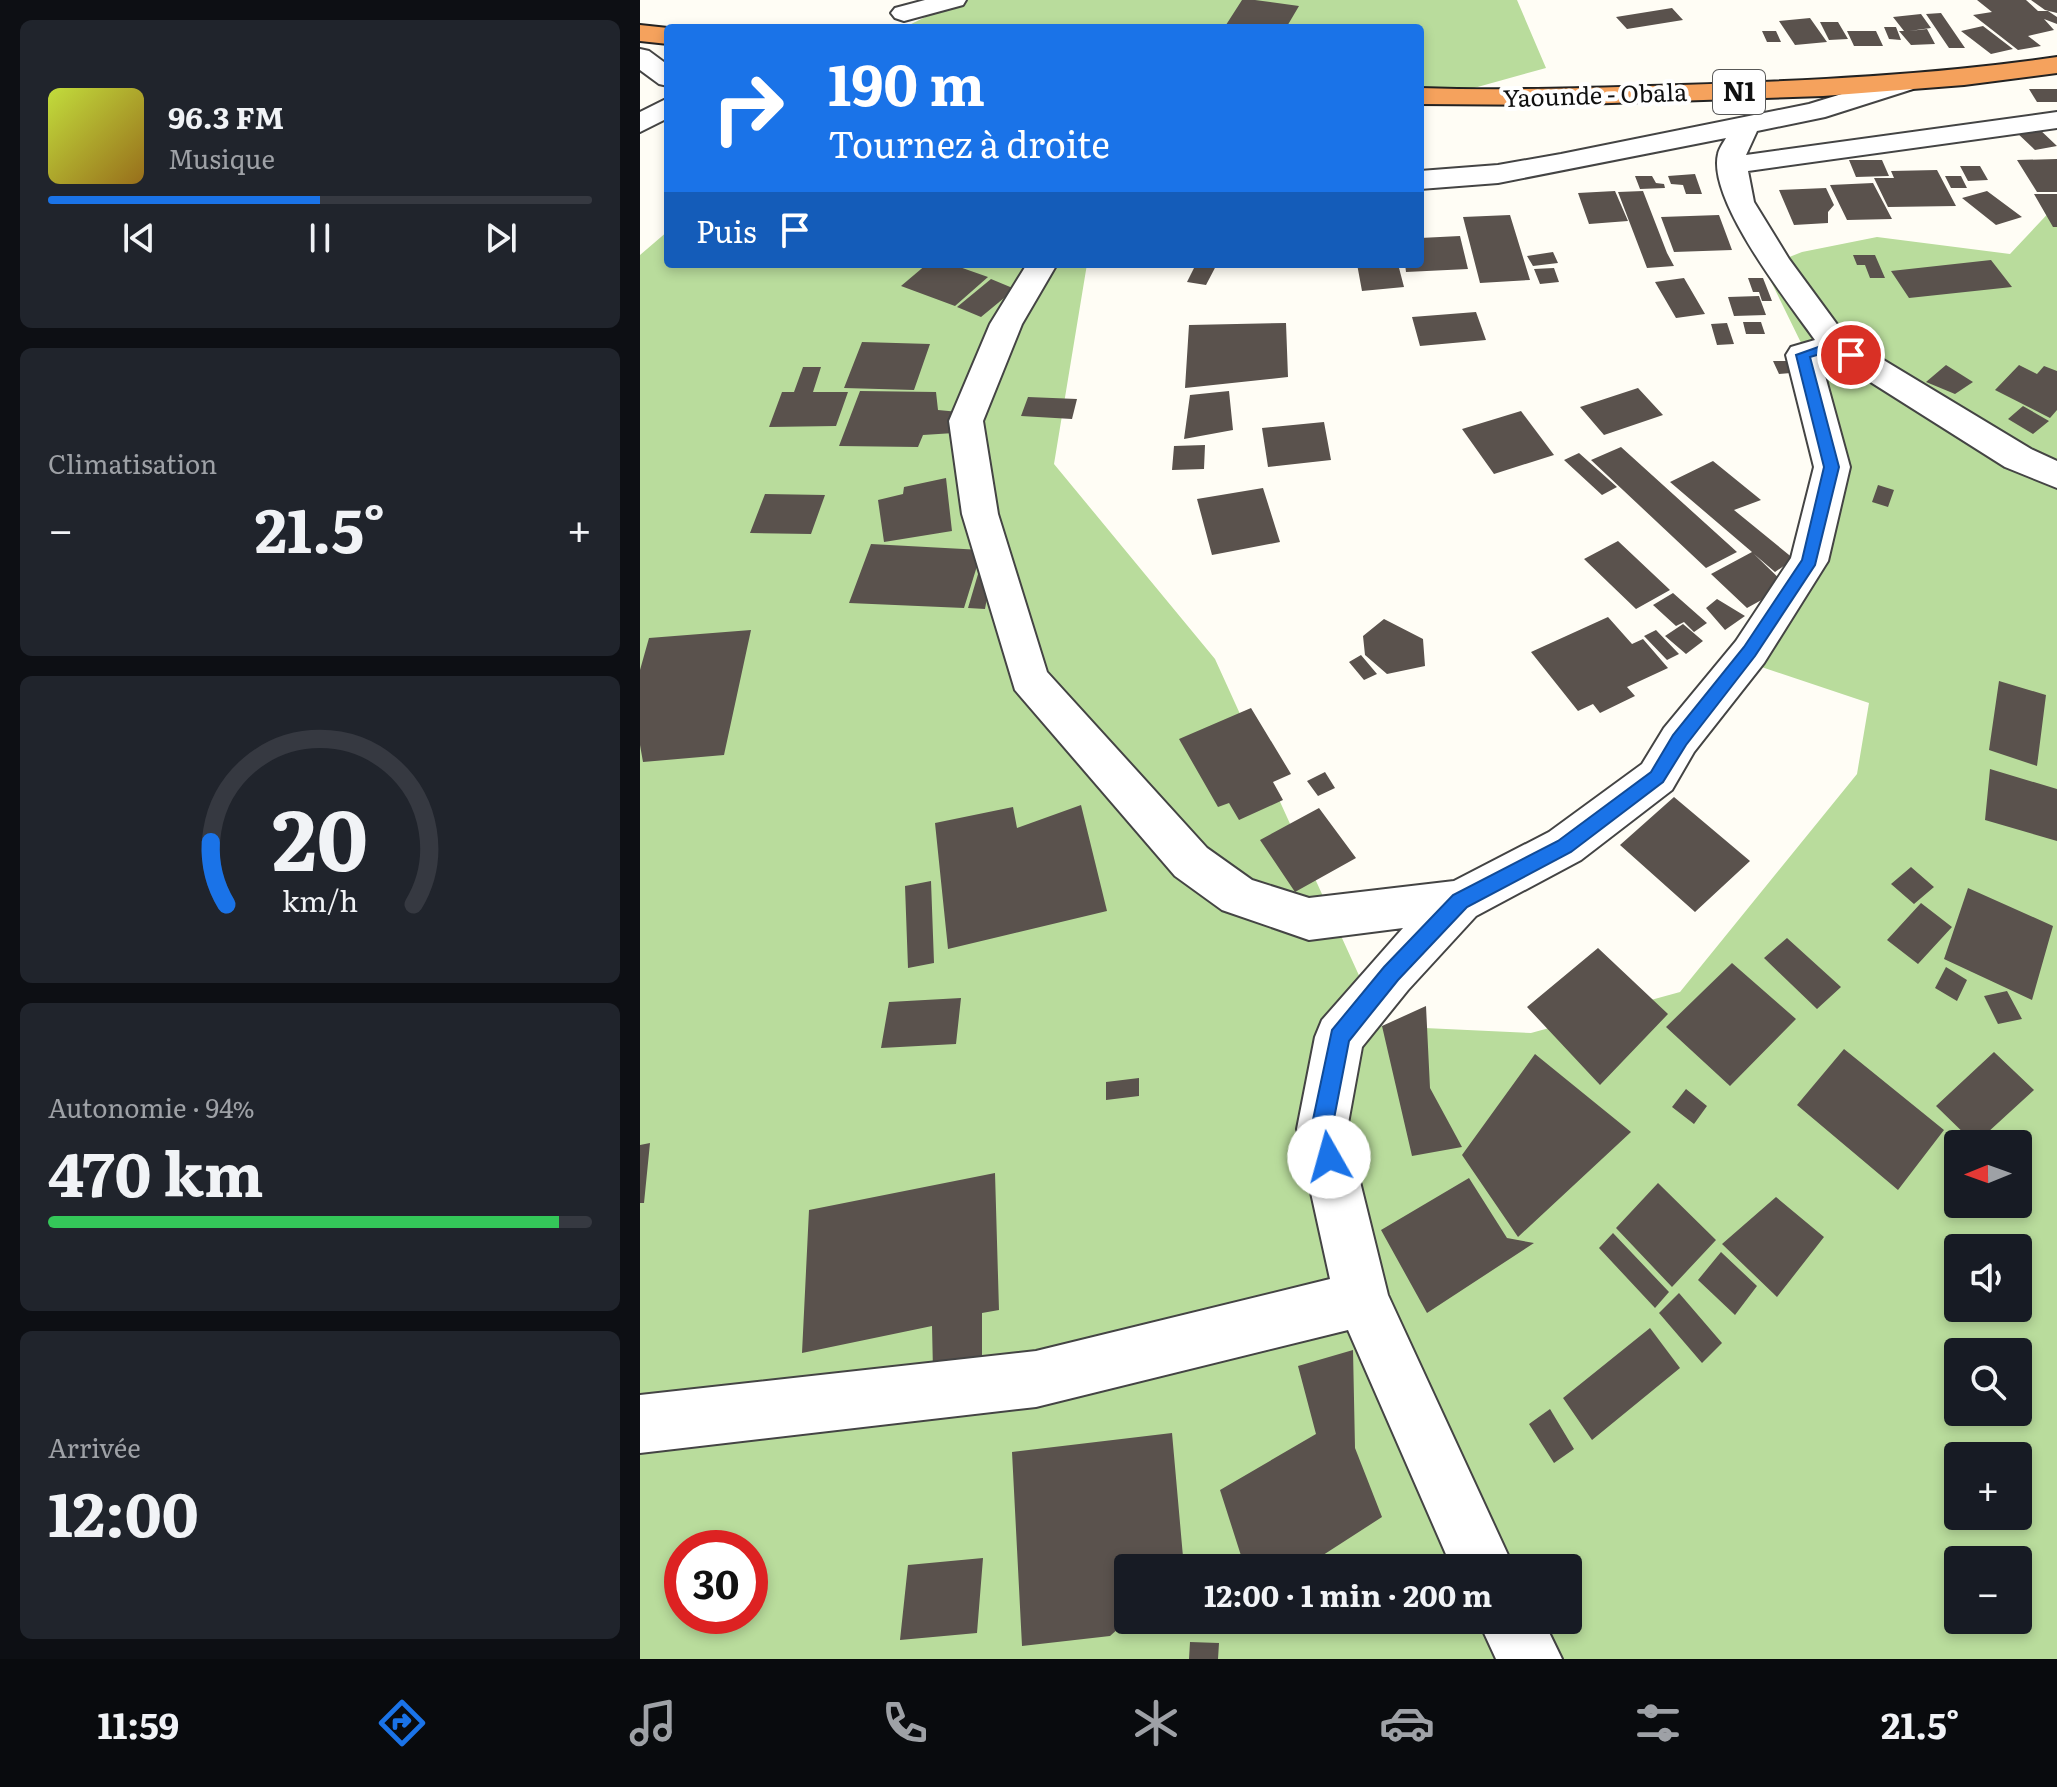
<!DOCTYPE html>
<html lang="fr">
<meta charset="utf-8">
<style>
:root{--surface:#171b24;--page:#20242c;--text:#f1f3f6;--muted:#9ea1a6;--line:#363941;--accent:#1a73e8}
body{margin:0;font-family:Literata,serif;background:var(--page);color:var(--text);height:100vh;display:flex;flex-direction:column;font-size:30px;white-space:nowrap}
*{box-sizing:border-box;margin:0}
p{font-size:26px;color:var(--muted)}
.icon{flex:none;width:44px;height:44px;fill:none;stroke:currentColor;stroke-width:2;stroke-linecap:round;stroke-linejoin:round}
.map{position:relative;flex:1;overflow:hidden}
.drawer{display:flex;flex-direction:column;gap:20px;padding:20px;background:#0d0f14;width:640px}
.drawer>*{flex:none}
.top-card{position:absolute;left:24px;top:24px;width:760px;height:244px;border-radius:8px;box-shadow:0 4px 12px #0003;background:#1a73e8;color:#fff;overflow:hidden}
.needle{width:52px;rotate:269deg}
.buttons{position:absolute;left:1304px;top:1130px;display:grid;gap:16px}
.buttons a{display:grid;place-items:center;width:88px;height:88px;border-radius:8px;background:var(--surface);box-shadow:0 4px 12px #0003;font-size:40px}
.speed{position:absolute;left:24px;top:1530px;display:flex;gap:16px;font-size:40px;font-weight:700;text-align:center}
.speed>*{display:grid;place-content:center;width:104px;height:104px;border-radius:50%;background:var(--surface);box-shadow:0 4px 12px #0003;line-height:1}
.speed .limit{border:12px solid #d22;background:#fff;color:#111}
.pin{position:absolute;display:grid;place-items:center;width:68px;height:68px;color:#fff;margin:-34px;border:4px solid #fff;border-radius:50%;box-shadow:0 2px 8px #0007}
.me{position:absolute;width:88px;margin:-44px;rotate:353deg;stroke-linejoin:round;filter:drop-shadow(0 0 6px #0008)}
.turn{display:flex;align-items:center;gap:28px;height:168px;padding:0 32px;font-size:36px}
.turn .icon{width:104px;height:104px;stroke-width:2.5}
.turn b{display:block;font-size:56px;line-height:68px}
.then{display:flex;align-items:center;height:76px;padding:0 32px;background:#0003;gap:16px;font-size:30px}
.big{font-size:60px;font-weight:700;line-height:1.1}
.drawer .widget{flex:1;display:flex;flex-direction:column;justify-content:center;gap:12px;min-width:0;padding:0 28px;border-radius:12px;background:var(--page)}
.drawer .dial{align-items:center;gap:0}
.dial svg{height:208px;overflow:visible;fill:none;stroke:var(--line);stroke-width:7;stroke-linecap:round;text-anchor:middle}
.dial text{fill:var(--text);stroke:none}
.song{display:flex;align-items:center;gap:24px}
.cover{width:96px;height:96px;border-radius:12px;background:linear-gradient(135deg,hsl(70 70% 55%),hsl(40 70% 35%))}
.played{height:8px;border-radius:4px;background:linear-gradient(90deg,var(--accent) 50%,var(--line) 50%)}
.keys{display:flex;justify-content:space-around;direction:ltr}
.heat{display:flex;justify-content:space-between;align-items:center;font-size:44px;direction:ltr}
.charge{height:12px;border-radius:6px;background:linear-gradient(90deg,#34c759 94%,var(--line) 0)}
.trip{position:absolute;left:474px;top:1554px;width:468px;height:80px;border-radius:8px;background:var(--surface);box-shadow:0 4px 12px #0003;font-weight:700;line-height:80px;text-align:center}
.dock{display:flex;height:128px;justify-content:space-around;align-items:center;background:#090b0e;color:var(--muted)}
.dock .icon{width:56px;height:56px}
.dock .on{color:var(--accent)}
.dock b{font-size:36px;color:var(--text)}
main{display:flex;flex:1;min-height:0}
.map>svg:first-child{display:block}
.forest{fill:#b9dc9c;fill-rule:evenodd}
.building{fill:#5a524d}
.lines{fill:none;stroke-linecap:round;stroke-linejoin:round}
.minor-casing{stroke:#444;stroke-width:4}
.highway-casing{stroke:#222;stroke-width:4}
.minor{fill:#fff;fill-rule:evenodd}
.highway{fill:#f5a25d;fill-rule:evenodd}
.route{fill:#1a73e8;stroke:#114b97;stroke-width:2}
.labels{text-anchor:middle;stroke-width:8;stroke-linejoin:round;paint-order:stroke}
.far-street-label{font-size:24px;fill:#111;stroke:#fff}
.shield{fill:#fff;stroke:#585858;stroke-width:2}
.shield-label{font-size:26px;font-weight:bold;fill:#111}
</style>
<main>
<section class="drawer">
<div class="widget">
<div class="song"><i class="cover"></i><div><b>96.3 FM</b><p>Musique</p></div></div>
<div class="played"></div>
<div class="keys"><svg class="icon" aria-label="previous" viewBox="0 0 24 24"><path d="M18 5L8 12l10 7zM5 5v14"/></svg><svg class="icon" aria-label="pause" viewBox="0 0 24 24"><path d="M8 5v14M16 5v14"/></svg><svg class="icon" aria-label="next" viewBox="0 0 24 24"><path d="M6 5l10 7-10 7zM19 5v14"/></svg></div>
</div>
<div class="widget"><p>Climatisation</p>
<div class="heat"><a>−</a><b class="big">21.5°</b><a>+</a></div>
</div>
<div class="widget dial"><svg viewBox="0 0 100 80">
<path d="M14 69A42 42 0 1 1 86 69"/>
<path d="M14 69A42 42 0 0 1 8 45" stroke="#1a73e8"/>
<text x="50" y="56" font-size="32" font-weight="700">20</text>
<text x="50" y="72" font-size="11">km/h</text>
</svg></div>
<div class="widget"><p>Autonomie · 94%</p><b class="big">470 km</b><div class="charge"></div></div>
<div class="widget"><p>Arrivée</p><b class="big">12:00</b></div>
</section>
<div class="map">
<svg width="1417" height="1659" viewBox="0 0 1417 1659">
<rect width="100%" height="100%" fill="#fffdf5"/>
<path class="forest" d="M 320,0 L 877,0 L 906,68 L 780,103 L 780,28 L 263,28 Z
M 1417,204 L 1417,1659 L 0,1659 L 0,255 L 28,231 L 28,264 L 447,264 L 414,464 L 575,659 L 742,1026 L 891,1033 L 1040,992 L 1217,774 L 1229,703 L 1086,655 L 1162,567 L 1189,467 L 1166,353 L 1124,267 L 1162,252 L 1237,237 L 1370,254 ZM 1318,1144 L 1378,1144 L 1378,1204 L 1318,1204 ZM 1318,1248 L 1378,1248 L 1378,1308 L 1318,1308 ZM 1318,1352 L 1378,1352 L 1378,1412 L 1318,1412 ZM 1318,1456 L 1378,1456 L 1378,1516 L 1318,1516 ZM 42,1548 L 110,1548 L 110,1616 L 42,1616 ZM 1318,1560 L 1378,1560 L 1378,1620 L 1318,1620 ZM 488,1568 L 928,1568 L 928,1620 L 488,1620 Z"/>
<path class="building" d="M 602,0 L 615,0 L 659,6 L 646,28 L 584,28 Z
M 1337,0 L 1386,0 L 1398,11 L 1408,11 L 1417,17 L 1417,24 L 1404,19 L 1414,30 L 1388,36 L 1401,46 L 1378,50 L 1333,15 L 1352,12 Z
M 1391,0 L 1417,0 L 1417,13 L 1405,10 Z
M 1032,8 L 1043,20 L 987,29 L 976,17 Z
M 1301,13 L 1325,48 L 1309,48 L 1286,14 Z
M 1281,14 L 1291,28 L 1269,31 L 1287,29 L 1295,44 L 1271,45 L 1259,31 L 1264,31 L 1253,17 Z
M 1170,18 L 1187,42 L 1155,45 L 1139,21 Z
M 1180,22 L 1198,22 L 1208,39 L 1189,40 Z
M 1343,26 L 1373,49 L 1351,54 L 1321,31 Z
M 1244,27 L 1256,27 L 1261,40 L 1249,39 Z
M 1122,31 L 1136,31 L 1141,42 L 1127,42 Z
M 1207,31 L 1236,31 L 1243,46 L 1214,46 Z
M 1389,89 L 1417,89 L 1417,102 L 1397,102 Z
M 1397,127 L 1417,146 L 1395,150 L 1375,131 Z
M 1417,159 L 1417,192 L 1397,192 L 1377,160 Z
M 1209,160 L 1242,160 L 1249,176 L 1216,177 Z
M 1320,166 L 1340,166 L 1348,180 L 1328,181 Z
M 1297,170 L 1316,206 L 1248,207 L 1234,178 L 1254,178 L 1251,171 Z
M 1055,174 L 1062,194 L 1046,194 L 1043,185 L 1031,184 L 1028,176 Z
M 995,176 L 1012,176 L 1016,183 L 1024,184 L 1025,188 L 1000,189 Z
M 1305,176 L 1321,176 L 1327,188 L 1311,188 Z
M 1233,183 L 1252,219 L 1207,220 L 1190,185 Z
M 1186,188 L 1194,205 L 1188,212 L 1188,223 L 1154,225 L 1139,190 Z
M 975,191 L 988,221 L 949,224 L 938,193 Z
M 1003,191 L 1027,253 L 1034,266 L 1007,268 L 978,192 Z
M 1347,191 L 1382,217 L 1356,225 L 1322,198 Z
M 1394,194 L 1417,194 L 1417,227 L 1413,227 Z
M 870,215 L 890,280 L 840,283 L 823,217 Z
M 1079,215 L 1092,250 L 1034,252 L 1021,217 Z
M 820,236 L 828,269 L 766,272 L 765,264 L 780,264 L 780,238 Z
M 913,252 L 918,263 L 893,266 L 887,256 Z
M 1213,255 L 1235,255 L 1245,278 L 1230,278 L 1225,265 L 1217,265 Z
M 1351,260 L 1372,287 L 1269,298 L 1251,271 Z
M 287,264 L 311,264 L 348,277 L 315,306 L 261,286 Z
M 556,264 L 577,264 L 566,285 L 547,282 Z
M 717,264 L 758,264 L 764,287 L 722,291 Z
M 914,268 L 919,282 L 900,284 L 894,269 Z
M 1044,278 L 1065,314 L 1036,318 L 1015,282 Z
M 1108,278 L 1123,278 L 1132,301 L 1122,301 L 1119,292 L 1113,292 Z
M 351,279 L 375,289 L 341,317 L 317,307 Z
M 1119,296 L 1126,315 L 1094,316 L 1088,297 Z
M 836,312 L 846,340 L 780,346 L 772,317 Z
M 1103,322 L 1121,322 L 1125,334 L 1106,334 Z
M 646,323 L 648,377 L 545,388 L 549,325 Z
M 1087,323 L 1094,344 L 1077,345 L 1071,324 Z
M 222,342 L 290,344 L 274,390 L 204,388 Z
M 1133,361 L 1147,361 L 1151,373 L 1139,374 Z
M 1306,365 L 1333,382 L 1315,394 L 1286,382 Z
M 1379,365 L 1397,374 L 1404,366 L 1417,371 L 1417,410 L 1410,418 L 1355,390 Z
M 163,367 L 181,367 L 173,392 L 208,392 L 196,426 L 129,427 L 142,392 L 154,392 Z
M 998,388 L 1023,415 L 964,435 L 940,407 Z
M 220,391 L 296,392 L 298,410 L 319,412 L 314,433 L 283,435 L 278,447 L 199,446 Z
M 589,391 L 593,430 L 544,439 L 550,395 Z
M 388,397 L 437,399 L 432,419 L 381,416 Z
M 1383,406 L 1409,421 L 1393,434 L 1368,419 Z
M 881,411 L 914,455 L 854,474 L 822,429 Z
M 684,422 L 691,460 L 628,467 L 622,428 Z
M 565,445 L 564,469 L 532,470 L 534,446 Z
M 981,447 L 1097,552 L 1066,568 L 951,460 Z
M 939,453 L 977,487 L 962,495 L 924,460 Z
M 1073,461 L 1121,500 L 1094,510 L 1154,559 L 1135,572 L 1114,554 L 1147,586 L 1107,608 L 1071,574 L 1112,552 L 1030,482 Z
M 306,478 L 312,531 L 244,542 L 238,500 L 263,494 L 264,487 Z
M 1238,485 L 1254,490 L 1248,507 L 1232,502 Z
M 623,488 L 640,542 L 572,555 L 557,499 Z
M 125,494 L 185,495 L 171,534 L 110,533 Z
M 978,541 L 1030,590 L 996,609 L 944,559 Z
M 231,544 L 342,550 L 324,608 L 209,603 Z
M 341,564 L 349,587 L 345,609 L 328,608 Z
M 1033,593 L 1067,623 L 1054,632 L 1044,622 L 1036,626 L 1013,605 Z
M 1077,599 L 1105,616 L 1085,630 L 1066,608 Z
M 968,617 L 992,644 L 1003,639 L 1028,668 L 987,687 L 995,696 L 960,713 L 953,704 L 938,711 L 891,652 Z
M 744,619 L 783,639 L 785,666 L 747,674 L 725,655 L 723,636 Z
M 1043,624 L 1063,641 L 1046,654 L 1025,636 Z
M 111,630 L 84,755 L 3,762 L 0,745 L 0,670 L 9,638 Z
M 1016,630 L 1039,654 L 1027,660 L 1004,636 Z
M 721,655 L 737,674 L 724,680 L 709,662 Z
M 1359,681 L 1406,695 L 1397,766 L 1349,750 Z
M 611,708 L 651,774 L 633,782 L 643,800 L 599,820 L 589,803 L 578,807 L 539,739 Z
M 1350,769 L 1417,789 L 1417,841 L 1345,820 Z
M 685,772 L 695,788 L 678,796 L 667,781 Z
M 1034,797 L 1110,861 L 1055,912 L 980,845 Z
M 441,805 L 467,911 L 308,949 L 295,823 L 373,807 L 377,828 Z
M 679,808 L 716,858 L 655,892 L 620,840 Z
M 1271,867 L 1294,887 L 1274,904 L 1251,884 Z
M 291,881 L 294,963 L 268,968 L 265,886 Z
M 1328,888 L 1413,926 L 1392,1000 L 1304,959 Z
M 1281,903 L 1312,927 L 1278,964 L 1247,940 Z
M 1147,938 L 1201,987 L 1177,1009 L 1124,958 Z
M 958,948 L 1028,1014 L 960,1085 L 887,1007 Z
M 1092,963 L 1156,1019 L 1090,1086 L 1026,1027 Z
M 1306,967 L 1327,980 L 1317,1001 L 1295,988 Z
M 1367,991 L 1382,1019 L 1358,1024 L 1344,996 Z
M 321,998 L 316,1044 L 241,1048 L 249,1002 Z
M 786,1006 L 790,1088 L 822,1147 L 772,1156 L 742,1026 Z
M 1204,1049 L 1304,1130 L 1258,1190 L 1157,1105 Z
M 1354,1052 L 1394,1090 L 1335,1144 L 1296,1106 Z
M 895,1054 L 991,1132 L 878,1237 L 822,1155 Z
M 499,1078 L 499,1096 L 466,1100 L 466,1082 Z
M 1046,1089 L 1067,1106 L 1054,1124 L 1032,1107 Z
M 10,1143 L 4,1203 L 0,1203 L 0,1145 Z
M 355,1173 L 359,1310 L 342,1313 L 342,1360 L 293,1371 L 292,1326 L 162,1353 L 169,1210 Z
M 829,1178 L 867,1238 L 894,1243 L 787,1313 L 741,1230 Z
M 1018,1183 L 1076,1240 L 1032,1287 L 976,1228 Z
M 1136,1197 L 1184,1237 L 1137,1297 L 1082,1244 Z
M 973,1233 L 1029,1292 L 1015,1308 L 959,1248 Z
M 1081,1252 L 1117,1286 L 1095,1315 L 1058,1280 Z
M 1039,1293 L 1082,1343 L 1062,1363 L 1019,1313 Z
M 1010,1328 L 1040,1368 L 952,1440 L 923,1398 Z
M 713,1350 L 715,1448 L 742,1517 L 663,1568 L 605,1568 L 580,1490 L 676,1434 L 658,1366 Z
M 910,1409 L 934,1449 L 914,1463 L 889,1424 Z
M 532,1433 L 544,1568 L 488,1568 L 488,1620 L 470,1636 L 382,1646 L 372,1452 Z
M 343,1558 L 337,1633 L 260,1640 L 268,1565 Z
M 541,1620 L 566,1620 L 566,1632 L 541,1633 Z
M 550,1642 L 579,1643 L 578,1659 L 549,1659 Z"/>
<g class="lines">
<g class="minor-casing">
<path id="minor" d="M 285,0 L 326,0 L 323,5 L 264,21 L 255,18 L 251,13 L 255,8 Z
M 0,49 L 9,51 L 28,65 L 28,86 L 19,84 L 0,70 Z
M 1264,75 L 1273,77 L 1277,83 L 1273,89 L 1185,117 L 1117,131 L 1106,155 L 1417,112 L 1417,128 L 1108,171 L 1114,202 L 1149,259 L 1207,338 L 1391,449 L 1417,461 L 1417,488 L 1365,467 L 1191,357 L 1181,361 L 1210,467 L 1188,561 L 1124,663 L 1054,752 L 1032,790 L 941,860 L 836,916 L 768,990 L 722,1047 L 707,1129 L 748,1295 L 874,1568 L 812,1568 L 708,1330 L 396,1407 L 0,1453 L 0,1395 L 396,1351 L 690,1279 L 657,1129 L 675,1037 L 682,1020 L 763,928 L 669,940 L 582,910 L 535,876 L 375,690 L 322,514 L 309,421 L 350,324 L 387,264 L 417,264 L 382,324 L 343,421 L 358,514 L 407,672 L 567,848 L 612,880 L 669,898 L 814,881 L 909,832 L 1002,764 L 1024,728 L 1096,641 L 1151,558 L 1174,467 L 1146,355 L 1151,347 L 1175,340 C 1148,302 1067,200 1078,154 C 1079,149 1083,143 1086,138 L 858,183 L 780,189 L 780,171 L 858,165 L 921,154 L 1169,104 Z
M 28,98 L 28,118 L 0,132 L 0,112 Z
M 838,1620 L 903,1620 L 922,1659 L 856,1659 Z"/>
</g>
<g class="highway-casing">
<path id="highway" d="M 0,25 L 28,28 L 28,44 L 0,41 Z
M 1417,57 L 1417,73 L 1324,85 L 1183,96 L 910,105 L 780,104 L 780,88 C 867,91 954,88 1041,85 C 1167,81 1292,75 1417,57 Z"/>
</g>
<use href="#minor" class="minor"/>
<use href="#highway" class="highway"/>
</g>
<path class="route" d="M 1195,341 L 1215,352 L 1215,358 L 1206,358 L 1194,350 L 1170,357 L 1199,467 L 1175,565 L 1115,656 L 1046,745 L 1023,782 L 931,852 L 827,907 L 758,980 L 709,1041 L 692,1129 L 699,1157 L 696,1165 L 689,1168 L 681,1165 L 671,1129 L 692,1030 L 744,967 L 813,895 L 918,841 L 1011,772 L 1033,735 L 1104,647 L 1162,560 L 1184,467 L 1156,355 Z"/>
<g class="labels">
<g class="far-street-label">
<text transform="translate(955 96) rotate(-2)" y="8">Yaounde - Obala</text>
</g>
<rect class="shield" x="1073" y="70" width="52" height="44" rx="6"/>
<g class="shield-label">
<text x="1099" y="101">N1</text>
</g>
</g>
</svg>
<div class="buttons">
<a><svg class="needle" viewBox="-14 -14 28 28"><path d="M0-13l5 13h-10z" fill="#e53935"/><path d="M0 13l5-13h-10z" fill="#9ea1a6"/></svg></a>
<a><svg class="icon" aria-label="sound" viewBox="0 0 24 24"><path d="M4 9h4l5-4v14l-5-4H4zM17 9q2 3 0 6"/></svg></a>
<a><svg class="icon" aria-label="search" viewBox="0 0 24 24"><circle cx="10" cy="10" r="6"/><path d="M15 15l6 6"/></svg></a>
<a>+</a>
<a>−</a>
</div>
<div class="speed"><div class="limit">30</div></div>
<div class="pin" style="left:1211px;top:355px;background:#d93025"><svg class="icon" aria-label="arrive" viewBox="0 0 24 24"><path d="M6 21V4h12l-3 4 3 4H6"/></svg></div>
<svg class="me" style="left:689px;top:1157px" viewBox="-20 -20 40 40"><circle r="19" fill="#fff"/><path d="M0-13L10 11 0 6-10 11z" fill="#1a73e8"/></svg>
<div class="trip">12:00 · 1 min · 200 m</div>
<div class="top-card">
<div class="turn"><svg class="icon" aria-label="right" viewBox="0 0 24 24"><path d="M7 20v-9h11M14 6l5 5-5 5"/></svg><div><b>190 m</b>Tournez à droite</div></div>
<div class="then">Puis<svg class="icon" aria-label="arrive" viewBox="0 0 24 24"><path d="M6 21V4h12l-3 4 3 4H6"/></svg></div>
</div>
</div>
</main>
<nav class="dock">
<b>11:59</b>
<svg class="icon on" aria-label="directions" viewBox="0 0 24 24"><path d="M12 3l9 9-9 9-9-9zM9 14v-3h6M13 9l2 2-2 2"/></svg>
<svg class="icon" aria-label="music" viewBox="0 0 24 24"><path d="M9 18V5l10-2v13"/><circle cx="6" cy="18" r="3"/><circle cx="16" cy="16" r="3"/></svg>
<svg class="icon" aria-label="phone" viewBox="0 0 24 24"><path d="M5 4h4l2 5-3 2q2 4 5 5l2-3 5 2v4C11 20 4 13 5 4z"/></svg>
<svg class="icon" aria-label="climate" viewBox="0 0 24 24"><path d="M12 3v18M4 7l16 10M4 17L20 7"/></svg>
<svg class="icon" aria-label="car" viewBox="0 0 24 24"><path d="M5 17H2v-5l4-1 3-4h7l3 4 3 1v5h-3M9 17h6M6 11h13"/><circle cx="7" cy="17" r="2"/><circle cx="17" cy="17" r="2"/></svg>
<svg class="icon" aria-label="filters" viewBox="0 0 24 24"><path d="M4 7h16M4 17h16"/><circle cx="9" cy="7" r="2"/><circle cx="15" cy="17" r="2"/></svg>
<b>21.5°</b>
</nav>
